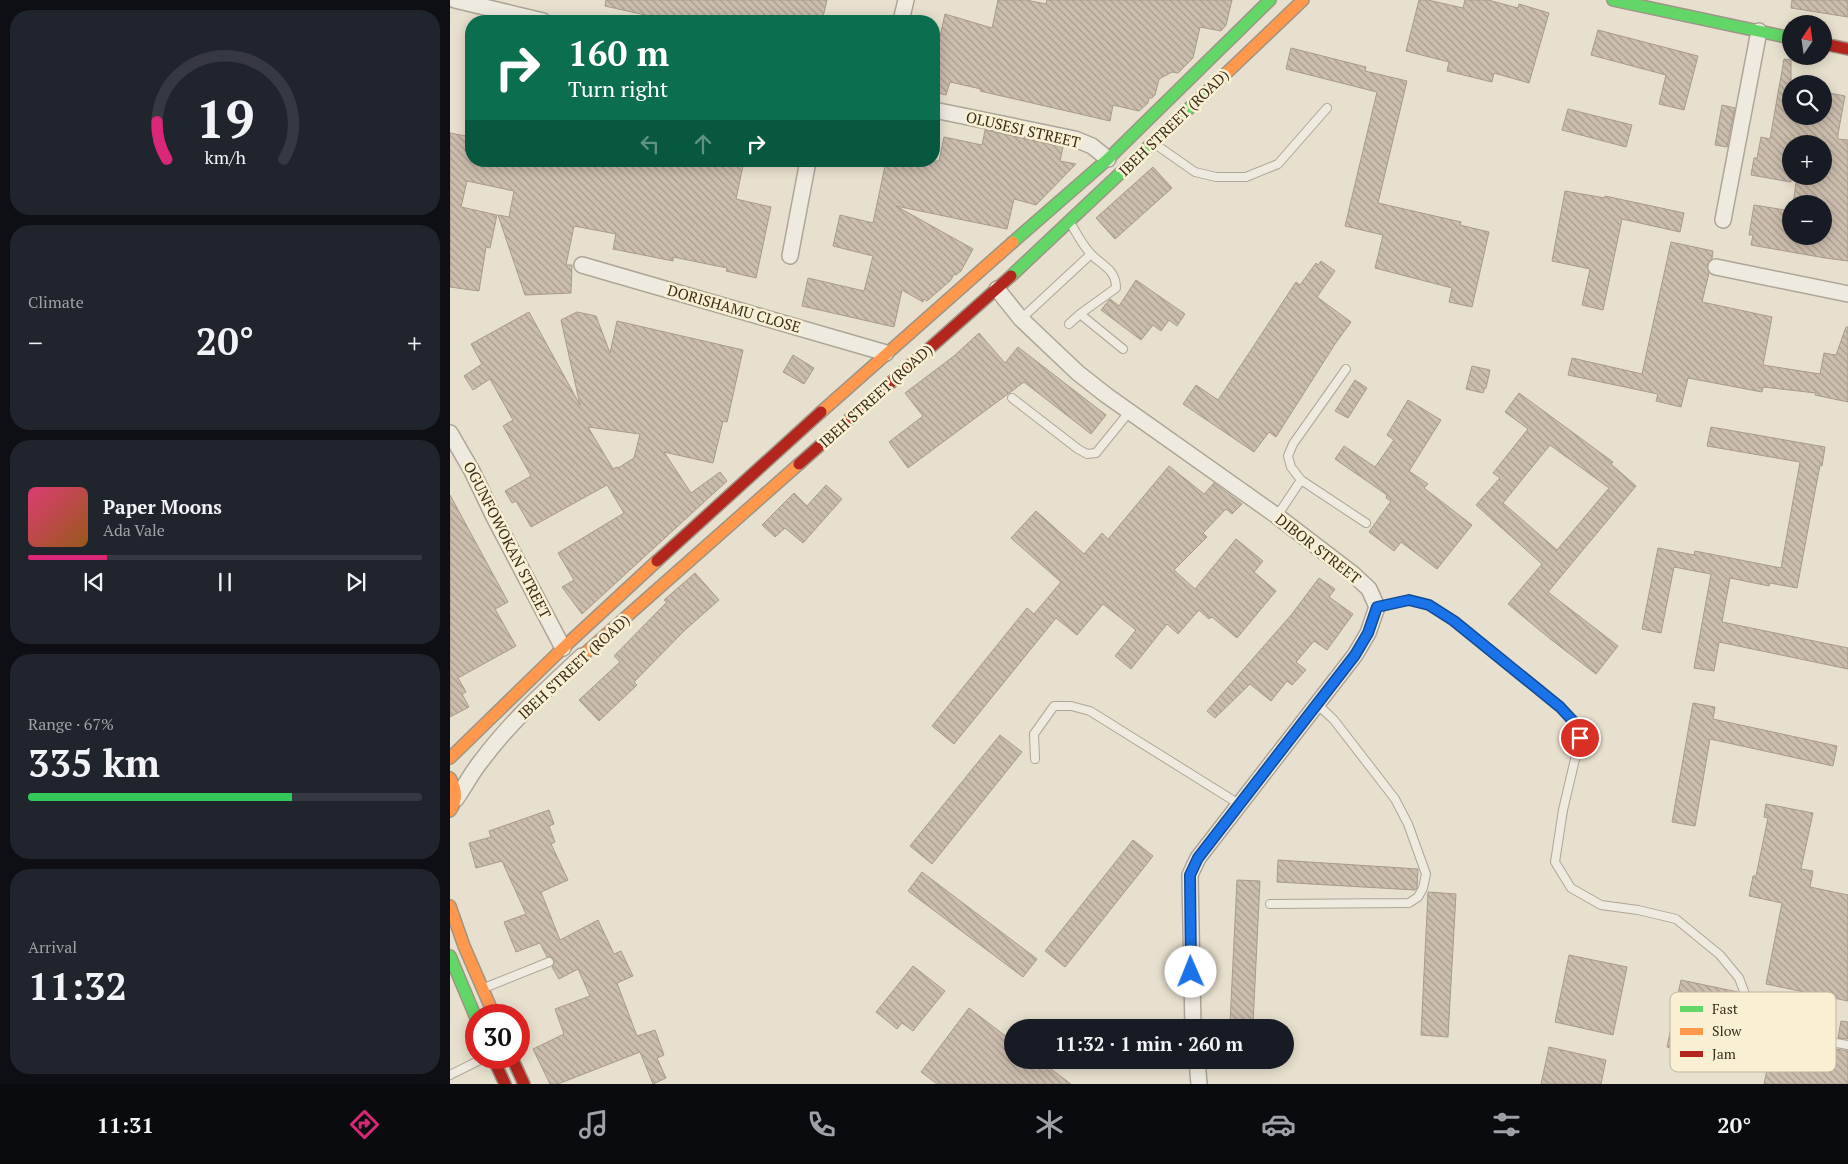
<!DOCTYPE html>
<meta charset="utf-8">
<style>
:root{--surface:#171b24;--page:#20242c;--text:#f1f3f6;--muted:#9ea1a6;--line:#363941;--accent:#db2777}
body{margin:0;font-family:"PT Serif",serif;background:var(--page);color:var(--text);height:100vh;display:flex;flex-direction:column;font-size:19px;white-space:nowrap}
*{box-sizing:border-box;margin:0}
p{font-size:16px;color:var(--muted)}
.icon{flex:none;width:28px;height:28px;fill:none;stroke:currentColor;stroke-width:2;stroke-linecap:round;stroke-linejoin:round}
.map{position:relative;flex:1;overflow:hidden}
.panel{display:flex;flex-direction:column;gap:10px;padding:10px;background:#0d0f14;width:450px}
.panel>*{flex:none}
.top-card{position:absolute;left:15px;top:15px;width:475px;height:152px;border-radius:20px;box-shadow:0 2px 12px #0003;background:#0b6e4f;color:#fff;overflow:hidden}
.needle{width:32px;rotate:13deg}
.buttons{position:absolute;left:1332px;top:15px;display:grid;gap:10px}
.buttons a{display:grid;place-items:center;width:50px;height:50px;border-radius:50%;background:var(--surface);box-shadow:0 2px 12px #0003;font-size:25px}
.speed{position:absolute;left:15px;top:1004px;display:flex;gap:10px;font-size:25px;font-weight:700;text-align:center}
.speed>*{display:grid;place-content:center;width:65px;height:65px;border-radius:50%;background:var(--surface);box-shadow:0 2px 12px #0003;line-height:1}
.speed .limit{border:8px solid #d22;background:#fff;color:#111}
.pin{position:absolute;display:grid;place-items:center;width:42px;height:42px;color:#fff;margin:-21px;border:2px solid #fff;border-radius:50%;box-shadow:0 1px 5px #0007}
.me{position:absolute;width:55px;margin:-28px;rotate:359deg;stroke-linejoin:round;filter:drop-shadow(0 0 4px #0008)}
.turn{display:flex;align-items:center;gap:18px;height:105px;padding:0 20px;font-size:22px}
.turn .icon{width:65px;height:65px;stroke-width:2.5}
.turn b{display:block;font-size:35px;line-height:42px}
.lanes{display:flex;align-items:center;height:48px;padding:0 20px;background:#0003;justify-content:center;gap:25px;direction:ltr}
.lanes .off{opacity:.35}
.big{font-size:38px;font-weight:700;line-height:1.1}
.panel .card{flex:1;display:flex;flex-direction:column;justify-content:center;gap:8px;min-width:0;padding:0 18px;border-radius:20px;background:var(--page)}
.panel .dial{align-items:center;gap:0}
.dial svg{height:130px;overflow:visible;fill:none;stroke:var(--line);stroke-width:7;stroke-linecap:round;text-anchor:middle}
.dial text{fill:var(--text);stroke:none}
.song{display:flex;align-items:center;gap:15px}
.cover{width:60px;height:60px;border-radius:8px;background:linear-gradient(135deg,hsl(340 70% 55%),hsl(30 70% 35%))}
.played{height:5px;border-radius:2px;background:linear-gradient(90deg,var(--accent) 20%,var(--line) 20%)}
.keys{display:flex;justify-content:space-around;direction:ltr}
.heat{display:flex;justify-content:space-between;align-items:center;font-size:28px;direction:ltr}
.charge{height:8px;border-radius:4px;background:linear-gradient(90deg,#34c759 67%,var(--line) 0)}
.trip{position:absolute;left:554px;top:1019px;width:290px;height:50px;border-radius:25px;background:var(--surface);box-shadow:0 2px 12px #0003;font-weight:700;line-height:50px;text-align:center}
.tabs{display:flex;height:80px;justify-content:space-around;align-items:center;background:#090b0e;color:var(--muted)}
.tabs .icon{width:35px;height:35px}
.tabs .current{color:var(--accent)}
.tabs b{font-size:22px;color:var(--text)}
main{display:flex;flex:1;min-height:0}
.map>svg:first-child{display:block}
.building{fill:url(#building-back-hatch);stroke:#a89b8d;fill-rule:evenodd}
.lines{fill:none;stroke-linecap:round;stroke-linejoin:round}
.lane-casing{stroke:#ada597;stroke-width:10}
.street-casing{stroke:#ada597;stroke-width:18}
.fast-casing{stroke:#9d9486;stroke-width:14}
.slow-casing{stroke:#9d9486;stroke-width:14}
.jam-casing{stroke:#9d9486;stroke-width:14}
.lane{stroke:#efeae0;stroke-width:8}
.street{stroke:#efeae0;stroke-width:15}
.fast{stroke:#63d668;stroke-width:11}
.slow{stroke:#ff974d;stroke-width:11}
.jam{stroke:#b3261e;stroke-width:11}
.route-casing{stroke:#114b97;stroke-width:12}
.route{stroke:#1a73e8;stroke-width:9}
.labels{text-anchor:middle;stroke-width:5;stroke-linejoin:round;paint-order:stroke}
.street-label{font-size:15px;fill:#3d2d1d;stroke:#f9efd3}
.key{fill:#f9efd3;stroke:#c1b59c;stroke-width:1}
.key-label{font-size:14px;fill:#3d2d1d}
</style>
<main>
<section class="panel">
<div class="card dial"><svg viewBox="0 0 100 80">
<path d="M14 69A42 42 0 1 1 86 69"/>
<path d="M14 69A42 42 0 0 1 8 46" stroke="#db2777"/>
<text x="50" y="56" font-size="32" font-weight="700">19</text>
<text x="50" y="72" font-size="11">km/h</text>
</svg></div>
<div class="card"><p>Climate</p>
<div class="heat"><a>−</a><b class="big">20°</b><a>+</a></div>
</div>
<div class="card">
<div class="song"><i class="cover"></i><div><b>Paper Moons</b><p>Ada Vale</p></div></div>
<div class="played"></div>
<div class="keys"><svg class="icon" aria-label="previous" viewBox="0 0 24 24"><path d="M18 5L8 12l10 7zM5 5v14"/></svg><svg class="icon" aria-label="pause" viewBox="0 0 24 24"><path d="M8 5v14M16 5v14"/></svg><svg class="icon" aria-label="next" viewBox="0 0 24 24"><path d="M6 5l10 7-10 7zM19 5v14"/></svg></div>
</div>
<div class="card"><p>Range · 67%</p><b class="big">335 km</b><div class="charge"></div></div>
<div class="card"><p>Arrival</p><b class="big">11:32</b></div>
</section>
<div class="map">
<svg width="1398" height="1084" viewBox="0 0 1398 1084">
<defs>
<pattern id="building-back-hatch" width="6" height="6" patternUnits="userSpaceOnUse" patternTransform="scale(1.25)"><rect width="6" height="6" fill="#ccbeae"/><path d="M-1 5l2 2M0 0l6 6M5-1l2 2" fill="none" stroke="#a79b8d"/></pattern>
</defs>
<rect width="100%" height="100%" fill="#e8e0ce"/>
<path class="building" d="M 156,0 L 377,0 L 372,21 L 222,21 L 155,6 Z
M 548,0 L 576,0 L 596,4 L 597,0 L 782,0 L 776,25 L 771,31 L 750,27 L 743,58 L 728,73 L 722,72 L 709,79 L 705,95 L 702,98 L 699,98 L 698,103 L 689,111 L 663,105 L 660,121 L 530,91 L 531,89 L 500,82 L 496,95 L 484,92 L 484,63 L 495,14 L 542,28 Z
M 969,0 L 978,0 L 1013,8 L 1015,0 L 1038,0 L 1068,8 L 1069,4 L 1099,13 L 1079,83 L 1044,73 L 1042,82 L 997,71 L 999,62 L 956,51 Z
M 1342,0 L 1398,0 L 1398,17 L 1341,8 Z
M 1148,30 L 1248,56 L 1234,110 L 1209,104 L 1216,75 L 1141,55 Z
M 841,48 L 916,67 L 915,71 L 957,81 L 928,203 L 1011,222 L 1010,225 L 1039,232 L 1022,307 L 999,302 L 1002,288 L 925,268 L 933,235 L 895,226 L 927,92 L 836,69 Z
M 1334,59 L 1341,60 L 1341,116 L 1374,116 L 1374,92 L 1395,96 L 1388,134 L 1388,139 L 1398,140 L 1398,261 L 1375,258 L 1301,245 L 1303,235 L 1299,235 L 1304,205 L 1341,211 L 1341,236 L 1374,236 L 1374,204 L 1343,204 L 1347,176 L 1374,176 L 1374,144 L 1341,144 L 1341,182 L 1301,175 L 1304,158 L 1307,158 L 1311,137 L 1320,139 Z
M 1272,105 L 1285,108 L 1277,147 L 1265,145 Z
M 1118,109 L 1182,125 L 1176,147 L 1112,130 Z
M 535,130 L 613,147 L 610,161 L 626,164 L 586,205 L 564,199 L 557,229 L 446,206 L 523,249 L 511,271 L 506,275 L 504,274 L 501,280 L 477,301 L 474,299 L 473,302 L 452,290 L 444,327 L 352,306 L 358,278 L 414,291 L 423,256 L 383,246 L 390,215 L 423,223 L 436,161 L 489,161 L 494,137 L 532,145 Z
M 0,133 L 21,137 L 21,161 L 152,161 L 174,166 L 175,161 L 294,161 L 286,199 L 321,207 L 306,278 L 276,271 L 277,268 L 223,257 L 223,261 L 163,249 L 166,234 L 124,226 L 116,265 L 122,265 L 121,293 L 75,295 L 48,215 L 59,217 L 64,191 L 17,181 L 11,207 L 47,215 L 40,248 L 36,247 L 29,291 L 0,287 Z
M 703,167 L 722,188 L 665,239 L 646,218 Z
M 1115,191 L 1155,198 L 1155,196 L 1234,213 L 1230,232 L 1172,219 L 1153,310 L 1132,305 L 1140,269 L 1102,261 Z
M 1221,242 L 1263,251 L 1262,259 L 1257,265 L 1259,273 L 1252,302 L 1322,317 L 1313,365 L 1370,374 L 1374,353 L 1386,355 L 1396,327 L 1398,327 L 1398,402 L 1365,395 L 1366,393 L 1313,387 L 1312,392 L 1238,378 L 1231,407 L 1206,401 L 1208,394 L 1118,375 L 1122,358 L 1192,374 Z
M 871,261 L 885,271 L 867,297 L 901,322 L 885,344 L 826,437 L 819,432 L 804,452 L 733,404 L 746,385 L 768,400 L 846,282 L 850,285 L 866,263 L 868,265 Z
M 686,280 L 735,314 L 727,326 L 719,320 L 711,331 L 703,325 L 691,340 L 651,310 L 660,299 L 669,306 Z
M 79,312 L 130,405 L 111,320 L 127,312 L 146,316 L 160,353 L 167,321 L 293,350 L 277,422 L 273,421 L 263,463 L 214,452 L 241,493 L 270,472 L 277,481 L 132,614 L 112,587 L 124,580 L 108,553 L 174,513 L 157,485 L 81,527 L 66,501 L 62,503 L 55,491 L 81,476 L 53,426 L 63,420 L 40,379 L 23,390 L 14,376 L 32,364 L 21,344 ZM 138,427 L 190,434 L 184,458 L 168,468 L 167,467 L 163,469 Z
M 529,333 L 555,363 L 568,347 L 656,415 L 641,434 L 574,382 L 458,468 L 439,442 L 473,416 L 455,393 L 504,356 Z
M 343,355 L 364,368 L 354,384 L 333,372 Z
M 1022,366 L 1040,370 L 1036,388 L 1035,388 L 1033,393 L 1016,389 Z
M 905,380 L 917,388 L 898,418 L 885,411 Z
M 1069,393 L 1163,462 L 1161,464 L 1186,486 L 1098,592 L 1168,646 L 1146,674 L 1099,638 L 1058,604 L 1092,564 L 1026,505 L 1050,478 L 1043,473 L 1078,429 L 1055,412 ZM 1100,445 L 1159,488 L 1107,550 L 1053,503 Z
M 958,400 L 991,420 L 959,471 L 978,484 L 974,488 L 1022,525 L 987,569 L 951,542 L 944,551 L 919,532 L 941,501 L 936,498 L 937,495 L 885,459 L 894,446 L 925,467 L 944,440 L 937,435 Z
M 1261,427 L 1375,447 L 1372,466 L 1370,465 L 1347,588 L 1320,583 L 1319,586 L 1280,578 L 1272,622 L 1398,648 L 1398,669 L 1269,642 L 1264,671 L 1244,668 L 1261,574 L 1224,567 L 1211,633 L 1192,629 L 1208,548 L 1244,555 L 1245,551 L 1331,568 L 1350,462 L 1257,446 Z
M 719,466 L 754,494 L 764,483 L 792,504 L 782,514 L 776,509 L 753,533 L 757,537 L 724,570 L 745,589 L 786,539 L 813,561 L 804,572 L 826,591 L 787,638 L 762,617 L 759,619 L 749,610 L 728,634 L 717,624 L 681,669 L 665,656 L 686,630 L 653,604 L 627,635 L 606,618 L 504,744 L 482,726 L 577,608 L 584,614 L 611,582 L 561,538 L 586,511 L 634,554 L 652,533 L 658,539 Z
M 376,485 L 392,499 L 353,543 L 335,528 L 325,537 L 312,525 L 344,493 L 357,506 Z
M 0,495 L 58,602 L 45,609 L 66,646 L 8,678 L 16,692 L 12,694 L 19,707 L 0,717 Z
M 245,573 L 269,600 L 235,630 L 184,682 L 187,685 L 149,721 L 129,700 L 170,662 L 164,656 L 217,602 L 214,600 Z
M 869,578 L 885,589 L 879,597 L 903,614 L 877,650 L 864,641 L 846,662 L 856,670 L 842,685 L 837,681 L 821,701 L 800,684 L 765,718 L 757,711 L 842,614 Z
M 1243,703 L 1265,707 L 1263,719 L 1387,746 L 1383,766 L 1260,739 L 1245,826 L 1222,822 Z
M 550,735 L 572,752 L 482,864 L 460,846 Z
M 1316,804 L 1363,813 L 1351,869 L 1363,871 L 1360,887 L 1398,895 L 1398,1001 L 1316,984 L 1332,903 L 1299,896 L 1303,876 L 1306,876 L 1318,818 L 1314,817 Z
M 99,810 L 104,824 L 99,826 L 105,842 L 101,844 L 118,880 L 91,892 L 110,940 L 148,920 L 164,954 L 171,951 L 183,976 L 167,983 L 187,1036 L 205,1030 L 214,1055 L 207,1058 L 216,1078 L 203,1084 L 190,1052 L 108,1084 L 100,1084 L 83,1049 L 114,1034 L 105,1009 L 140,996 L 128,969 L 109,979 L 102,967 L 104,963 L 104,959 L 100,957 L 97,957 L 90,943 L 66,952 L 54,922 L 76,914 L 52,861 L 26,868 L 19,843 L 41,837 L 39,831 Z
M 683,840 L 703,856 L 615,967 L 595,951 Z
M 828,860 L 968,869 L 967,888 L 965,890 L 827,882 Z
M 472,872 L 587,959 L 573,977 L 458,891 Z
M 787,880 L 810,881 L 803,1024 L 780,1023 Z
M 978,892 L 1006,894 L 998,1037 L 971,1035 Z
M 1119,955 L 1177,967 L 1163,1035 L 1105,1022 Z
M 463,966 L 495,991 L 463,1031 L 452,1023 L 447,1029 L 426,1012 Z
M 1231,980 L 1288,992 L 1292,1003 L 1280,1060 L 1217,1047 Z
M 519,1008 L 562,1041 L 562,1060 L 589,1060 L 621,1084 L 487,1084 L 471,1072 Z
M 1391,1021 L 1398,1022 L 1398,1039 L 1388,1038 Z
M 1315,1039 L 1355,1046 L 1353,1052 L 1356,1052 L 1353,1066 L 1381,1072 L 1386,1049 L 1398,1051 L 1398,1084 L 1314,1084 L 1320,1055 L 1312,1054 Z
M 1099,1047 L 1156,1060 L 1151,1084 L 1091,1084 Z"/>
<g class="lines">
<g class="lane-casing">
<path id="lane" d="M 705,144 L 745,172 L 766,177 L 796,177 L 828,164 L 877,108
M 621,224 C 627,234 633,246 641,254 C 652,266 666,269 666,288 L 630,314 L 673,349
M 571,319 L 641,254
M 619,324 L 630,314
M 562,398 L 628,449 L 637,454 L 646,453 L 680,411
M 851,480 L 916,523
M 827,516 L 851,480 L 841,467 L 838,456 L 843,444 L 896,369
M 927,607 L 959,600 L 979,605 L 1004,621 L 1110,707 L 1124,722 L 1130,738 L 1113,810 L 1105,862 L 1121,888 L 1151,905 L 1188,910 L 1226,919 L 1270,955 L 1289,978 L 1306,1023 L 1336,1034 L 1398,1045
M 585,759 L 584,734 L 604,706 L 621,706 L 640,711 L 789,804
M 820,904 L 959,903 L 968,897 L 973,888 L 976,874 L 958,824 L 945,799 L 884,720 L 867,704
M 34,988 L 99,962
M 0,1075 L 34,1058"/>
</g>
<g class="street-casing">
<path id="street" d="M 5,0 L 93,21
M 451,21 L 456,0
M 484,110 L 625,139 L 642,146 L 658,159
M 1273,220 L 1309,31
M 340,256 L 358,161
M 132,265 L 436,353
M 1266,267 L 1398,294
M 547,289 L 571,319 L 628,373 L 656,395 L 827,516 L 903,574 L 919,589 L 927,607 L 918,633 L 905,655 L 748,858 L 740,875 L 743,1028
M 0,433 L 22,471 L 44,517 L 113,648
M 6,799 C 15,786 22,772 32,760 C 61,721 97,689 132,656
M 747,1060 L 749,1084"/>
</g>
<g class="fast-casing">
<path id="fast" d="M 1163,0 L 1341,38
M 563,242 L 658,159 L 820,0
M 561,276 L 767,82
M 0,956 L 26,1018"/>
</g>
<g class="slow-casing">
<path id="slow" d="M 767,82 L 853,0
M 371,412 L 563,242
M 132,656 L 349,464
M 0,758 L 113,648 L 207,561
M 0,778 C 7,790 8,800 0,811
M 0,906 L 14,946 L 44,1015"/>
</g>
<g class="jam-casing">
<path id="jam" d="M 1374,44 L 1398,49
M 349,464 L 561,276
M 207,561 L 371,412
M 43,1058 L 55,1084
M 62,1058 L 74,1084"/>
</g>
<use href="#lane" class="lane"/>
<use href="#street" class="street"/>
<use href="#fast" class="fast"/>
<use href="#slow" class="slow"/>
<use href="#jam" class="jam"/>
</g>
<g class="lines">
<g class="route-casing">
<path id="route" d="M 741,972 L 740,875 L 748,858 L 905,655 L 918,633 L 927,607 L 959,600 L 979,605 L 1004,621 L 1110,707 L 1124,722 L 1130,738"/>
</g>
<use href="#route" class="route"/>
</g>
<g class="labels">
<g class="street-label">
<text transform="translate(724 123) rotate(-44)" y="5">IBEH STREET (ROAD)</text>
<text transform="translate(573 130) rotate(13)" y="5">OLUSESI STREET</text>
<text transform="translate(284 309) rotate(16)" y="5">DORISHAMU CLOSE</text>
<text transform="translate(426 396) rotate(-42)" y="5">IBEH STREET (ROAD)</text>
<text transform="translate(57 540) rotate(63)" y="5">OGUNFOWOKAN STREET</text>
<text transform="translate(868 549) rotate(38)" y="5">DIBOR STREET</text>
<text transform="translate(124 667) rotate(-43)" y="5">IBEH STREET (ROAD)</text>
</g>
</g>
<rect x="1220" y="992" width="166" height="80" rx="8" class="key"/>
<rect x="1230" y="1006" width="23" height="6" fill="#63d668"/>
<rect x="1230" y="1028" width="23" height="7" fill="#ff974d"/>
<rect x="1230" y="1051" width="23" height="6" fill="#b3261e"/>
<g class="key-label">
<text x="1262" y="1014">Fast</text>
<text x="1262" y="1036">Slow</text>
<text x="1262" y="1059">Jam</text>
</g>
</svg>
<div class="buttons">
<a><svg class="needle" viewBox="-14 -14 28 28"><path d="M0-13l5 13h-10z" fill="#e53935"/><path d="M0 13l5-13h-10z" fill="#9ea1a6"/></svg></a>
<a><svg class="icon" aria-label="search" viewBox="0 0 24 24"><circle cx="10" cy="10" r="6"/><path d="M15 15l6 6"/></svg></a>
<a>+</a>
<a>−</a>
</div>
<div class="speed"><div class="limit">30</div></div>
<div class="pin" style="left:1130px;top:738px;background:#d93025"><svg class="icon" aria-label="arrive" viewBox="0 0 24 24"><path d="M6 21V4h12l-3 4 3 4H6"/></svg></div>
<svg class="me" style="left:741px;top:972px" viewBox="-20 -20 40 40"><circle r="19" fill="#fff"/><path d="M0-13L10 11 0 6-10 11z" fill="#1a73e8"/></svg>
<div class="trip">11:32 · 1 min · 260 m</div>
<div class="top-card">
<div class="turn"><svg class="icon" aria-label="right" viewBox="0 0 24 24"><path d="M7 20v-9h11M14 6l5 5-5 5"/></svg><div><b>160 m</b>Turn right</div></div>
<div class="lanes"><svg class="icon off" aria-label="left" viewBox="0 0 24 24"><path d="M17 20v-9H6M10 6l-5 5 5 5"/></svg><svg class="icon off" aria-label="ahead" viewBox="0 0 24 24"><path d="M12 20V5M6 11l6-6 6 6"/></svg><svg class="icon" aria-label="right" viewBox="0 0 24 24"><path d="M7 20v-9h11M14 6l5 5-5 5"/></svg></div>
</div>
</div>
</main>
<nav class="tabs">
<b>11:31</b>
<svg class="icon current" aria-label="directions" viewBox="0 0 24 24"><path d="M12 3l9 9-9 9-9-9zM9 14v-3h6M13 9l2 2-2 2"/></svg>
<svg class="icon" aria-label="music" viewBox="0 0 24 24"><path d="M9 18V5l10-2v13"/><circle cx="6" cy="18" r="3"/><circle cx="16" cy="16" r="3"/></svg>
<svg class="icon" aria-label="phone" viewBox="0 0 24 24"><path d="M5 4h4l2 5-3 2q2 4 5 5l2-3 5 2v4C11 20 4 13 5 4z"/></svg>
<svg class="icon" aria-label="climate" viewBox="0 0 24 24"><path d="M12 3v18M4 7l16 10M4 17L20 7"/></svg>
<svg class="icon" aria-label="car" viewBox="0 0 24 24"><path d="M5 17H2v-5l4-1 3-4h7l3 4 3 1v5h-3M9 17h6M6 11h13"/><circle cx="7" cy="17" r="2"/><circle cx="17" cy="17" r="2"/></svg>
<svg class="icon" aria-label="filters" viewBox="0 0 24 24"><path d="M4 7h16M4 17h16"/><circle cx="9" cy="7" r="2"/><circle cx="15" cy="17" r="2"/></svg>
<b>20°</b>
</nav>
